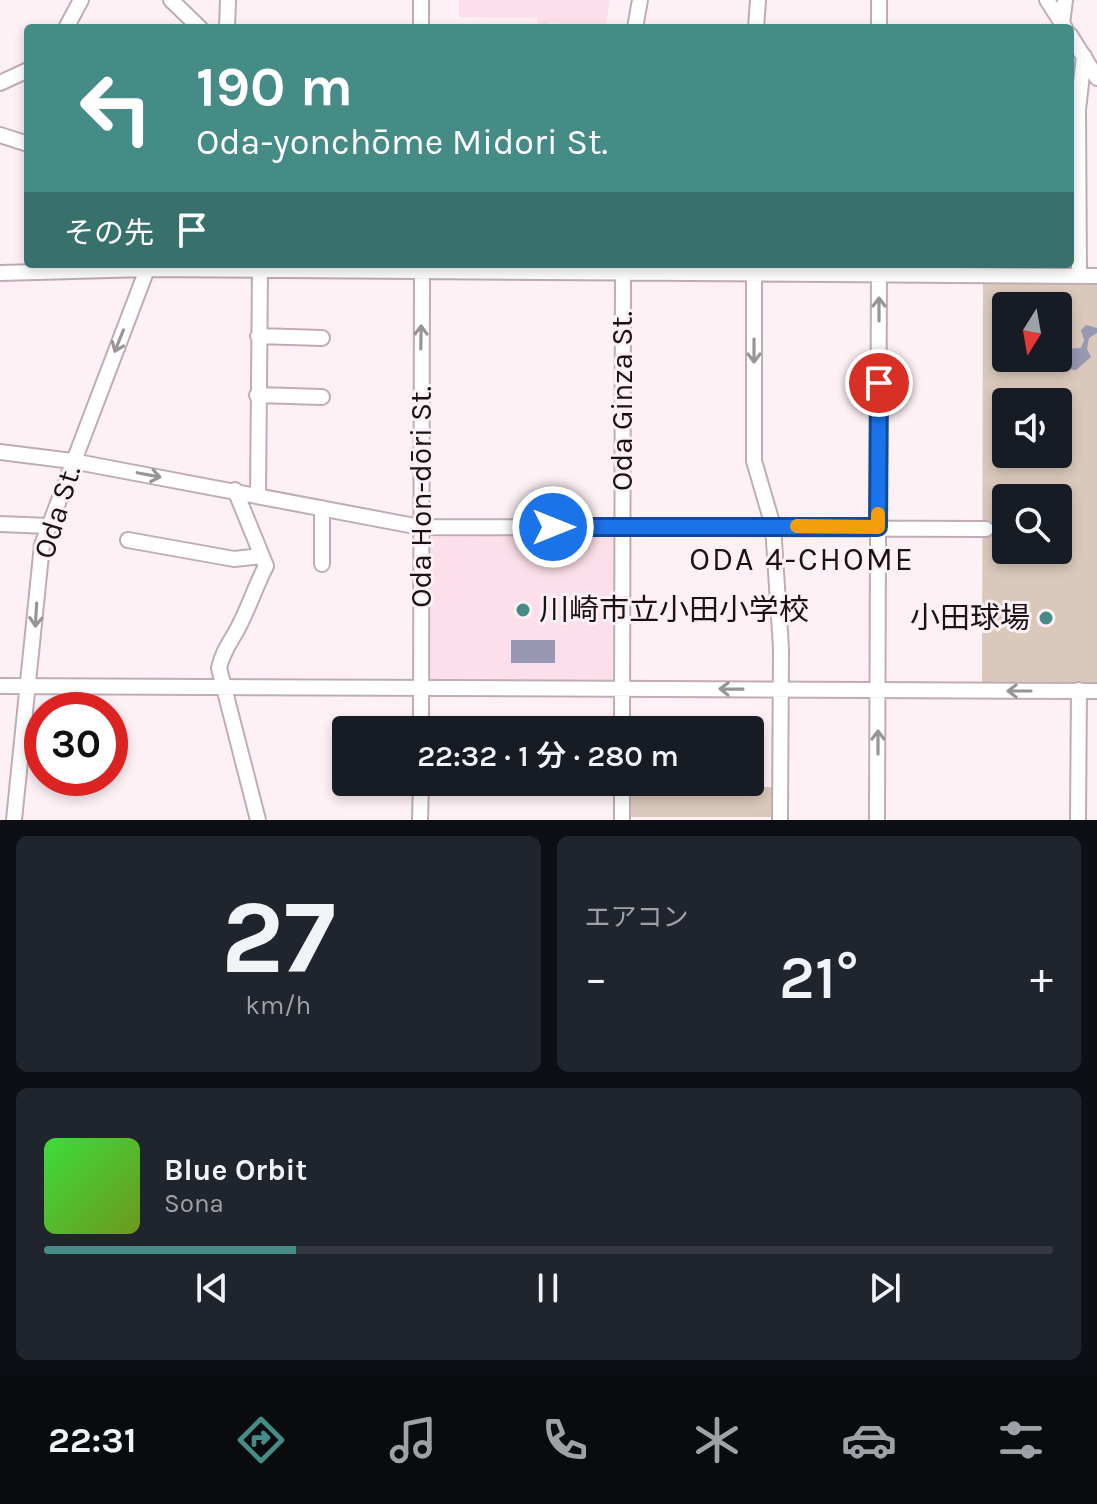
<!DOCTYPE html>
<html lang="ja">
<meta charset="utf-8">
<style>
:root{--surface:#171b24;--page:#20242c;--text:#f1f3f6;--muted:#9ea1a6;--line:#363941;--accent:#468c86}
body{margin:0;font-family:Karla,"Noto Sans JP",sans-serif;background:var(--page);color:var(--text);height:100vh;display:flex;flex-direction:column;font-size:30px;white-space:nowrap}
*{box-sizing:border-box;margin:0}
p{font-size:26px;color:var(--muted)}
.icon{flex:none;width:44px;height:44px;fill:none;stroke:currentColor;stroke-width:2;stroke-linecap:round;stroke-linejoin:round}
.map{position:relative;height:820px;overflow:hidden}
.drawer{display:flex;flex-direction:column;gap:16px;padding:16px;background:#0d0f14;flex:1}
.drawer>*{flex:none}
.guide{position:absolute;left:24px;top:24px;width:1050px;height:244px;border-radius:8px;box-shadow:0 4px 12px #0003;background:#468c86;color:#fff;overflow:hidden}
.needle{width:52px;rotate:191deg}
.controls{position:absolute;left:992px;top:292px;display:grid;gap:16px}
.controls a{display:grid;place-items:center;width:80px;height:80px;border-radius:8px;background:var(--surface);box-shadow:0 4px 12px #0003;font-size:40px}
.speed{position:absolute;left:24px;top:692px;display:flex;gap:16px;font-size:40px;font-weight:700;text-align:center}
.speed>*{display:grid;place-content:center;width:104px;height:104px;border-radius:50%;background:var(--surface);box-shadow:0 4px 12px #0003;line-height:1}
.speed .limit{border:12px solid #d22;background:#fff;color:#111}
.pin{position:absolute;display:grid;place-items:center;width:68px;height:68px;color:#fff;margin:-34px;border:4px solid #fff;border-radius:50%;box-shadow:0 2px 8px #0007}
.me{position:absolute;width:88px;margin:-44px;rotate:90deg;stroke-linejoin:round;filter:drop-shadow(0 0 6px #0008)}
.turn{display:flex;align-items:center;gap:28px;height:168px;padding:0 40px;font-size:36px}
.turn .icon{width:104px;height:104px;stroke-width:2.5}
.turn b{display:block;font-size:56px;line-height:68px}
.then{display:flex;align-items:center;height:76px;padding:0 40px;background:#0003;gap:16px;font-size:30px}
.big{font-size:60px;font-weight:600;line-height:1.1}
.drawer .tile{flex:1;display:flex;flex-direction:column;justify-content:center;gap:12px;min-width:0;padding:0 28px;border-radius:12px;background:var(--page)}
.drawer .dial{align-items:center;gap:0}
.dial b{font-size:104px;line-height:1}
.song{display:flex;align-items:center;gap:24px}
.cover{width:96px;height:96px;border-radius:12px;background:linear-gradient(135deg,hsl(120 70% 55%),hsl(80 70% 35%))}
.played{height:8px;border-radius:4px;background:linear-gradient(90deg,var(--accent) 25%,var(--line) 25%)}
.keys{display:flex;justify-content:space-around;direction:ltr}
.heat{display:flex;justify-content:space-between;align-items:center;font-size:44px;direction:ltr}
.drawer .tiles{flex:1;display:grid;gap:16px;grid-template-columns:1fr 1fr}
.tile:last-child{grid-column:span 2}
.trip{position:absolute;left:332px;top:716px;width:432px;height:80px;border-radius:8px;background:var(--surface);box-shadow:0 4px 12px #0003;font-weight:600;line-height:80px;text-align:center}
.tabs{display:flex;height:128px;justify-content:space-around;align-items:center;background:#090b0e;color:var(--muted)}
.tabs .icon{width:56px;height:56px}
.tabs .on{color:var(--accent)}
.tabs b{font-size:36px;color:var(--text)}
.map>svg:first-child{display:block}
.built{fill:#fcdfea}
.green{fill:#dac8bb;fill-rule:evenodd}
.water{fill:#9897b4}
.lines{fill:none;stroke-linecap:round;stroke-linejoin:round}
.minor-casing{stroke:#c0acb4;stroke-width:18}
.minor{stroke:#fff;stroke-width:14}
.oneway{stroke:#989596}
.route-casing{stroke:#114b97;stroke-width:20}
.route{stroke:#1a73e8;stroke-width:14}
.slow{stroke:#f59e0b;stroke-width:14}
.poi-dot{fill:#468c86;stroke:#fef1f6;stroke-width:3}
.labels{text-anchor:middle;stroke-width:6;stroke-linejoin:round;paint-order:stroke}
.street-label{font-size:30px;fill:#1a1316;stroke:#fef1f6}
.poi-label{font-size:30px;fill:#1a1316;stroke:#fef1f6;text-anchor:start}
.neighbourhood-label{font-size:32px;letter-spacing:2px;fill:#1a1316;stroke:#fef1f6}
</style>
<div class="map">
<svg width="1097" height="820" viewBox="0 0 1097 820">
<rect width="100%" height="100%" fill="#fef1f6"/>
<path class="built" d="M 459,0 L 610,0 L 606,25 L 549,23 L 548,28 L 538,28 L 537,18 L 459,17 Z
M 615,533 L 615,684 L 430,683 L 431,537 Z"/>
<path class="green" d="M 983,278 L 1097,280 L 1097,687 L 982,687 ZM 1006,306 L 1058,306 L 1058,358 L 1006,358 ZM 1006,402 L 1058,402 L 1058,454 L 1006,454 ZM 1006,498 L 1058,498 L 1058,550 L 1006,550 Z
M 628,786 L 775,787 L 775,817 L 628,817 Z"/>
<path class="water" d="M 1086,325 L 1097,328 L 1097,333 L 1089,338 L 1087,349 L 1091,357 L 1076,370 L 1065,369 L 1059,359 L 1061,349 L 1081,348 L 1084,340 L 1081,330 Z
M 511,640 L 555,640 L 555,663 L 511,663 Z"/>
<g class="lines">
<g class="minor-casing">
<path id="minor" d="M 171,0 L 200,28
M 421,0 L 421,28
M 1047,0 L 1065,28
M 1062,24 L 1065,0
M 66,28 L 81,0
M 227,28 L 228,0
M 635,28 L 640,0
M 756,28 L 758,0
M 879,28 L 879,0
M 1070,35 L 1097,78
M 0,83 L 28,70
M 0,135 L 28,144
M 754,267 L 754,461 L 773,526 L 781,648 L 780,820
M 0,273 L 147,269 L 1097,276
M 1079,275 L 1078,110 L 1084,56
M 258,336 L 322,338
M 257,395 L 322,397
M 0,452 L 72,461 L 420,527 L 986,529
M 235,490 L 266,566 C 256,585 249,607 239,626 C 231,642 223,650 219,668 L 258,820
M 258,494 L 260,270
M 0,524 L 49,526
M 128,540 L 234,559 L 262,556
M 322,564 L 322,508
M 0,686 L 1097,691
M 421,730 L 422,264
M 622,730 L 623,264
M 622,782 L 622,820
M 14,820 L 42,545 L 149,264
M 420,820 L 421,782
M 877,820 L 879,264
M 1078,820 L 1079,690"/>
</g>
<use href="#minor" class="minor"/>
</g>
<defs><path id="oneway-shaft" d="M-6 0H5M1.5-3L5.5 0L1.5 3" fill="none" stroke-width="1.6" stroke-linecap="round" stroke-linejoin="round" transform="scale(2)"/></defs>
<g class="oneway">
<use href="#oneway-shaft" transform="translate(879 309) rotate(-90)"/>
<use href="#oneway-shaft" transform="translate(421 337) rotate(-89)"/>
<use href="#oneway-shaft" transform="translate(119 341) rotate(112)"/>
<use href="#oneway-shaft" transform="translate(754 351) rotate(90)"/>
<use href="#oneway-shaft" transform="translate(149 475) rotate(11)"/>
<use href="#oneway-shaft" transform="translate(36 615) rotate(93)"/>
<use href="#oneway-shaft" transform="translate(731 689) rotate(-179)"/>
<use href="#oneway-shaft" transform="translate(1019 691) rotate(180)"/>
<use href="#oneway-shaft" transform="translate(878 742) rotate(-90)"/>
</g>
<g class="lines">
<g class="route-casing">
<path id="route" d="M 553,527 L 878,527 L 879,383"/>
</g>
<use href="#route" class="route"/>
<path class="slow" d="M 797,526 L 878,527 L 878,514"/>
</g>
<g class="poi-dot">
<circle cx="523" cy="610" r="8"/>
<circle cx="1046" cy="618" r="8"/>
</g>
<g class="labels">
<g class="street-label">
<text transform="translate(622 401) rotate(-90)" y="10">Oda Ginza St.</text>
<text transform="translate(421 497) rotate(-90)" y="10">Oda Hon-dōri St.</text>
<text transform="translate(57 512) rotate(-73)" y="10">Oda St.</text>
</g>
<g class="poi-label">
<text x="539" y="620">川崎市立小田小学校</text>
<text x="1030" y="628" text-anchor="end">小田球場</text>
</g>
<g class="neighbourhood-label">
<text x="802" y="570">ODA 4-CHOME</text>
</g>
</g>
</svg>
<div class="controls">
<a><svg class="needle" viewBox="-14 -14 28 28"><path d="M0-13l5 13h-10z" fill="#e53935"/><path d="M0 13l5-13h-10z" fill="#9ea1a6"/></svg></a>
<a><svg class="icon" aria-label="sound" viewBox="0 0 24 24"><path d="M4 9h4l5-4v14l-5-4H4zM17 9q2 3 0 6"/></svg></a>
<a><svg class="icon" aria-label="search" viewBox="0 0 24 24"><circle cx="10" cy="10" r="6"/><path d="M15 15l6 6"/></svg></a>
</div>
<div class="speed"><div class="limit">30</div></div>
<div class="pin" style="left:879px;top:383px;background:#d93025"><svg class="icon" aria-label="arrive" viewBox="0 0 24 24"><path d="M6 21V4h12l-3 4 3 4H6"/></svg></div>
<svg class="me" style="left:553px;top:527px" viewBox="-20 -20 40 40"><circle r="17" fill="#1a73e8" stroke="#fff" stroke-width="3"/><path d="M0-11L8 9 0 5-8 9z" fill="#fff"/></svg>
<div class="trip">22:32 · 1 分 · 280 m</div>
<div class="guide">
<div class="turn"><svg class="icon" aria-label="left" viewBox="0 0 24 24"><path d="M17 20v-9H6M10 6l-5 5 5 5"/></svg><div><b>190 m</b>Oda-yonchōme Midori St.</div></div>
<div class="then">その先<svg class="icon" aria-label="arrive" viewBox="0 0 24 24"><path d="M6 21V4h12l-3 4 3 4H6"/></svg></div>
</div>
</div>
<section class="drawer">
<div class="tiles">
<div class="tile dial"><b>27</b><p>km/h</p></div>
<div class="tile"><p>エアコン</p>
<div class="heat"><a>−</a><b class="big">21°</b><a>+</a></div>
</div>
<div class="tile">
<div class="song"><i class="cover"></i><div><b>Blue Orbit</b><p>Sona</p></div></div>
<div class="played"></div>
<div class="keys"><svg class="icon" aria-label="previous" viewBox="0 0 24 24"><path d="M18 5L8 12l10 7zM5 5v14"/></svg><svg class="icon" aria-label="pause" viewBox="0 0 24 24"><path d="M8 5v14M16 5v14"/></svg><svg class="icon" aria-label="next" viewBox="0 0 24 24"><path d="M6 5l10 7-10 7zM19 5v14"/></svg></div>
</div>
</div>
</section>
<nav class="tabs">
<b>22:31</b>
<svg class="icon on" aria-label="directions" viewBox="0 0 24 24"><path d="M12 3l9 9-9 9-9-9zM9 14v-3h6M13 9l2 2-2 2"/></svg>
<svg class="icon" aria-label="music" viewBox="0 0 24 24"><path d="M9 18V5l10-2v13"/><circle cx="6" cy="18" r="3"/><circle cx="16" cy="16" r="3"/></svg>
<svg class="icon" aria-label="phone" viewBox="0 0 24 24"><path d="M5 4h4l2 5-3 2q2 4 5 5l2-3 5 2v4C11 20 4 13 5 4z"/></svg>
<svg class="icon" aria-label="climate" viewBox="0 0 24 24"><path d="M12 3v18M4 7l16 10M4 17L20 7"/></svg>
<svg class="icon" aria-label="car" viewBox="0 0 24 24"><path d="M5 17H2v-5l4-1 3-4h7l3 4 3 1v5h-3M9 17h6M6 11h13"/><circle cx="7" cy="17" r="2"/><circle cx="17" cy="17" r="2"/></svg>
<svg class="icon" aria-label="filters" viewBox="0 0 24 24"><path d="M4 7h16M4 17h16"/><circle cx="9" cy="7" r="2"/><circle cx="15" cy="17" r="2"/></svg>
</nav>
